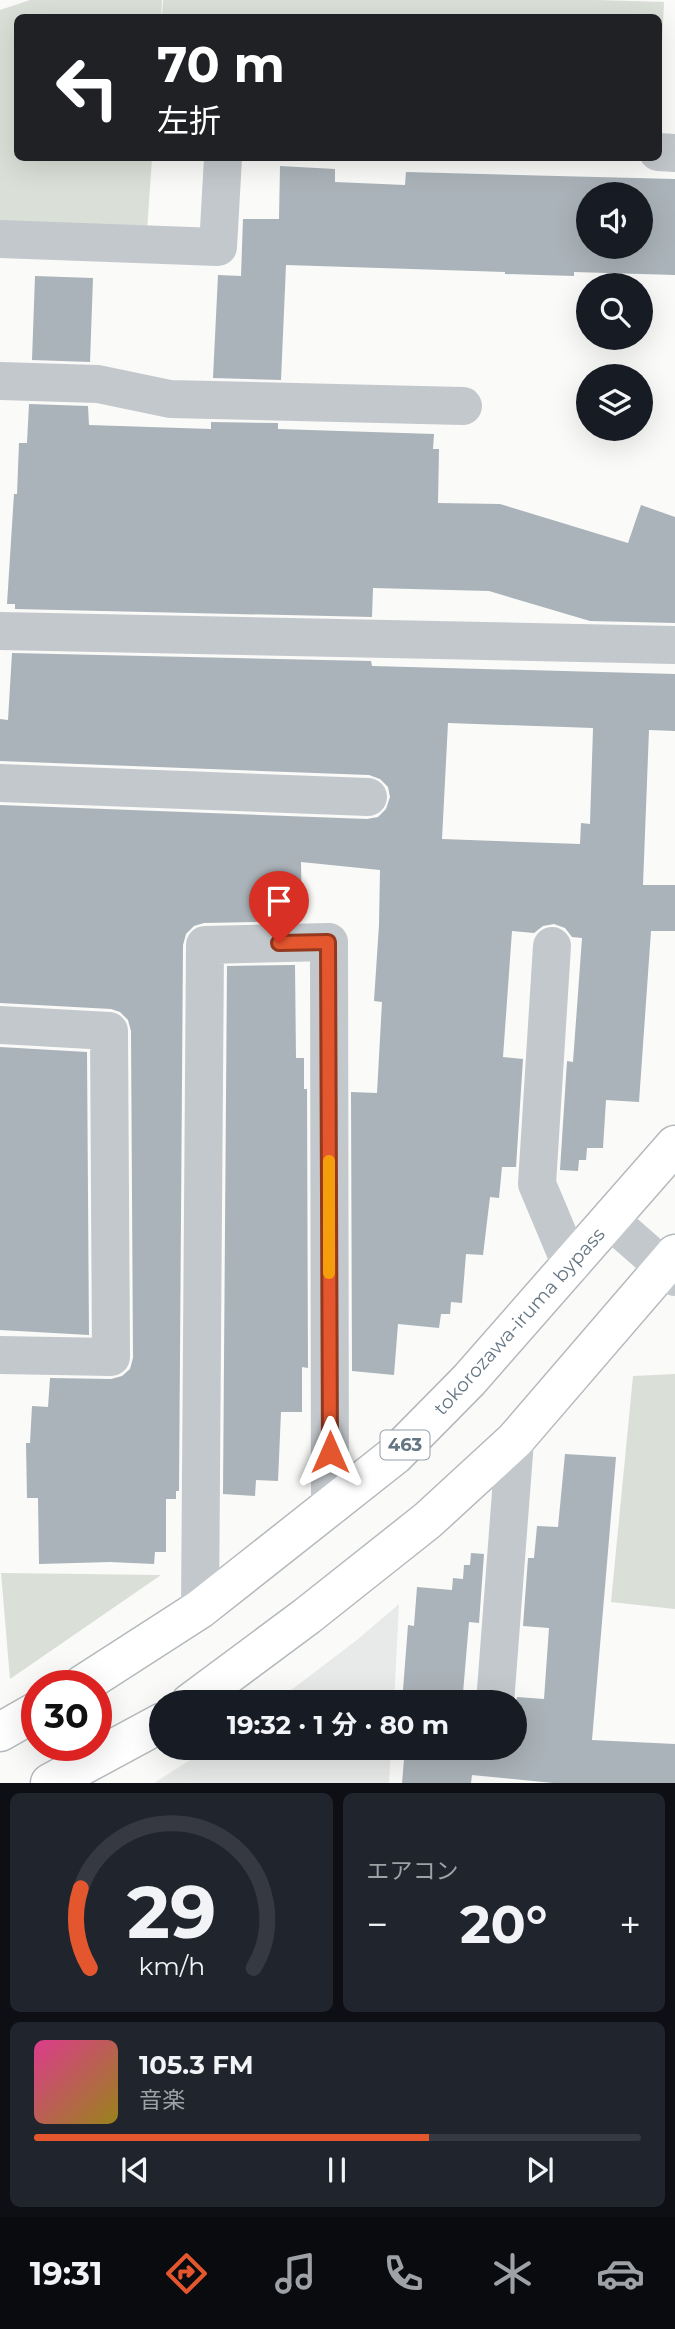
<!DOCTYPE html>
<html lang="ja">
<meta charset="utf-8">
<style>
:root{--surface:#171b24;--page:#20242c;--text:#f1f3f6;--muted:#9ea1a6;--line:#363941;--accent:#e4572e}
body{margin:0;font-family:Montserrat,"Noto Sans JP",sans-serif;background:var(--page);color:var(--text);height:100vh;display:flex;flex-direction:column;font-size:26px;white-space:nowrap}
*{box-sizing:border-box;margin:0}
p{font-size:23px;color:var(--muted)}
.icon{flex:none;width:38px;height:38px;fill:none;stroke:currentColor;stroke-width:2;stroke-linecap:round;stroke-linejoin:round}
.map{position:relative;height:1783px;overflow:hidden}
.panel{display:flex;flex-direction:column;gap:10px;padding:10px;background:#0d0f14;flex:1}
.panel>*{flex:none}
.banner{position:absolute;left:14px;top:14px;width:648px;height:147px;border-radius:10px;box-shadow:0 7px 28px #0002;background:#202124;color:#fff;overflow:hidden}
.fabs{position:absolute;left:576px;top:182px;display:grid;gap:14px}
.fabs a{display:grid;place-items:center;width:77px;height:77px;border-radius:50%;background:var(--surface);box-shadow:0 7px 28px #0002;font-size:35px}
.speed{position:absolute;left:21px;top:1670px;display:flex;gap:14px;font-size:35px;font-weight:700;text-align:center}
.speed>*{display:grid;place-content:center;width:91px;height:91px;border-radius:50%;background:var(--surface);box-shadow:0 7px 28px #0002;line-height:1}
.speed .limit{border:10px solid #d22;background:#fff;color:#111}
.pin{position:absolute;display:grid;place-items:center;width:60px;height:60px;color:#fff;margin:-72px -30px;border-radius:50% 50% 50% 0;rotate:-45deg;box-shadow:0 0 7px #0007}
.pin .icon{rotate:45deg}
.me{position:absolute;width:77px;margin:-38px;rotate:0deg;stroke-linejoin:round;filter:drop-shadow(0 0 5px #0008)}
.turn{display:flex;align-items:center;gap:24px;height:147px;padding:0 28px;font-size:32px}
.turn .icon{width:91px;height:91px;stroke-width:2.5}
.turn b{display:block;font-size:49px;line-height:60px}
.big{font-size:52px;font-weight:700;line-height:1.1}
.panel .tile{flex:1;display:flex;flex-direction:column;justify-content:center;gap:10px;min-width:0;padding:0 24px;border-radius:10px;background:var(--page)}
.panel .dial{align-items:center;gap:0}
.dial svg{height:182px;overflow:visible;fill:none;stroke:var(--line);stroke-width:7;stroke-linecap:round;text-anchor:middle}
.dial text{fill:var(--text);stroke:none}
.song{display:flex;align-items:center;gap:21px}
.cover{width:84px;height:84px;border-radius:10px;background:linear-gradient(135deg,hsl(330 70% 55%),hsl(50 70% 35%))}
.played{height:7px;border-radius:4px;background:linear-gradient(90deg,var(--accent) 65%,var(--line) 65%)}
.keys{display:flex;justify-content:space-around;direction:ltr}
.heat{display:flex;justify-content:space-between;align-items:center;font-size:38px;direction:ltr}
.panel .tiles{flex:1;display:grid;gap:10px;grid-template-columns:1fr 1fr}
.tile:last-child{grid-column:span 2}
.trip{position:absolute;left:149px;top:1690px;width:378px;height:70px;border-radius:35px;background:var(--surface);box-shadow:0 7px 28px #0002;font-weight:700;line-height:70px;text-align:center}
.dock{display:flex;height:112px;justify-content:space-around;align-items:center;background:#090b0e;color:var(--muted)}
.dock .icon{width:49px;height:49px}
.dock .on{color:var(--accent)}
.dock b{font-size:32px;color:var(--text)}
.map>svg:first-child{display:block}
.built{fill:#e8e9e9}
.green{fill:#dadfd7}
.building{fill:#aab3b9;fill-rule:evenodd}
.lines{fill:none;stroke-linecap:round;stroke-linejoin:round}
.highway-casing{stroke:#b4b9bd;stroke-width:41}
.minor{stroke:#c3c8cc;stroke-width:38}
.highway{stroke:#fff;stroke-width:38}
.route-casing{stroke:#94391e;stroke-width:18}
.route{stroke:#e4572e;stroke-width:12}
.slow{stroke:#f59e0b;stroke-width:12}
.labels{text-anchor:middle;stroke-width:7;stroke-linejoin:round;paint-order:stroke}
.shield{fill:#fff;stroke:#939fa8;stroke-width:2}
.shield-label{font-size:18px;font-weight:bold;fill:#657683}
.street-label{font-size:19px;fill:#657683;stroke:#fff}
</style>
<div class="map">
<svg width="675" height="1783" viewBox="0 0 675 1783">
<rect width="100%" height="100%" fill="#fafaf8"/>
<path class="built" d="M 399,1604 L 394,1703 L 274,1703 L 357,1640 Z
M 209,1748 L 391,1748 L 389,1783 L 154,1783 Z"/>
<path class="green" d="M 30,0 L 162,0 L 161,17 L 18,18 L 18,158 L 152,158 L 147,231 L 0,225 L 0,10 Z
M 163,0 L 597,0 L 664,2 L 658,129 L 658,18 L 162,17 Z
M 675,1374 L 675,1609 L 611,1602 L 633,1376 Z
M 1,1573 L 161,1575 L 10,1679 Z"/>
<path class="building" d="M 280,166 L 335,169 L 335,182 L 405,185 L 406,172 L 675,179 L 675,275 L 574,272 L 574,276 L 505,274 L 505,272 L 286,265 L 281,380 L 213,378 L 218,275 L 241,276 L 243,219 L 279,219 ZM 588,194 L 640,194 L 640,247 L 588,247 Z
M 35,276 L 93,278 L 90,362 L 32,360 Z
M 29,404 L 88,406 L 89,425 L 211,429 L 211,422 L 278,423 L 278,429 L 434,434 L 433,449 L 439,449 L 438,503 L 500,504 L 628,543 L 641,505 L 675,517 L 675,623 L 590,621 L 489,591 L 373,588 L 372,617 L 15,609 L 15,604 L 7,604 L 14,494 L 17,494 L 19,443 L 27,443 Z
M 12,653 L 371,661 L 372,666 L 675,674 L 675,731 L 649,730 L 643,885 L 675,885 L 675,931 L 651,931 L 639,1102 L 606,1100 L 603,1148 L 587,1148 L 586,1160 L 579,1160 L 578,1171 L 560,1170 L 567,1061 L 573,1062 L 582,938 L 572,937 L 565,928 L 554,924 L 543,926 L 534,933 L 512,931 L 503,1057 L 523,1059 L 516,1167 L 502,1167 L 499,1198 L 490,1197 L 483,1255 L 466,1254 L 462,1303 L 451,1302 L 450,1314 L 441,1314 L 439,1328 L 398,1324 L 394,1375 L 352,1371 L 351,1092 L 377,1093 L 382,1002 L 374,1001 L 379,925 L 380,870 L 301,862 L 302,921 L 204,923 L 194,926 L 186,934 L 183,945 L 179,1491 L 176,1491 L 176,1499 L 166,1499 L 166,1552 L 155,1552 L 154,1564 L 110,1562 L 39,1564 L 38,1498 L 27,1498 L 26,1443 L 30,1443 L 32,1406 L 48,1407 L 50,1378 L 111,1379 L 122,1376 L 130,1369 L 133,1358 L 131,1031 L 128,1020 L 120,1012 L 111,1009 L 0,1003 L 0,805 L 367,819 L 378,817 L 386,809 L 390,797 L 388,787 L 380,779 L 369,775 L 0,761 L 0,719 L 8,720 ZM 448,723 L 593,728 L 590,824 L 581,823 L 580,844 L 442,839 Z
M 295,965 L 296,1058 L 304,1058 L 304,1089 L 307,1089 L 308,1368 L 302,1367 L 302,1412 L 281,1412 L 278,1481 L 256,1480 L 255,1496 L 223,1494 L 227,966 Z
M 0,1047 L 87,1052 L 89,1335 L 0,1330 Z
M 565,1454 L 616,1457 L 592,1740 L 675,1744 L 675,1783 L 553,1783 L 472,1775 L 471,1783 L 402,1783 L 405,1748 L 514,1748 L 514,1712 L 517,1697 L 544,1699 L 549,1628 L 523,1626 L 528,1558 L 534,1558 L 537,1526 L 558,1527 Z
M 471,1553 L 484,1554 L 479,1623 L 469,1622 L 463,1693 L 474,1693 L 473,1703 L 402,1703 L 408,1625 L 414,1626 L 417,1587 L 452,1590 L 453,1578 L 463,1579 L 464,1565 L 470,1565 Z"/>
<g class="lines">
<g class="highway-casing">
<path id="highway" d="M 82,1685 L 200,1609 L 395,1455 L 469,1380 L 675,1145
M 190,1703 L 307,1616 L 428,1520 L 515,1440 L 675,1254
M 0,1732 L 37,1711
M 50,1783 L 161,1723"/>
</g>
<path class="minor" d="M 658,152 L 675,153
M 0,239 L 218,247 L 223,158
M 0,381 L 98,384 L 170,399 L 463,406
M 0,631 L 675,645
M 0,783 L 368,797
M 552,946 L 537,1184 L 571,1265
M 0,1025 L 109,1031 L 111,1357 L 0,1355
M 610,1220 L 675,1277
M 200,1609 L 205,945 L 329,942 L 330,1507
M 495,1703 L 515,1440"/>
<use href="#highway" class="highway"/>
</g>
<g class="lines">
<g class="route-casing">
<path id="route" d="M 279,943 L 328,942 L 330,1452"/>
</g>
<use href="#route" class="route"/>
<path class="slow" d="M 329,1161 L 329,1273"/>
</g>
<g class="labels">
<rect class="shield" x="380.5" y="1430.5" width="49" height="29" rx="5"/>
<g class="shield-label">
<text x="405" y="1451">463</text>
</g>
<g class="street-label">
<text transform="translate(519 1321) rotate(-48)" y="7">tokorozawa-iruma bypass</text>
</g>
</g>
</svg>
<div class="fabs">
<a><svg class="icon" aria-label="sound" viewBox="0 0 24 24"><path d="M4 9h4l5-4v14l-5-4H4zM17 9q2 3 0 6"/></svg></a>
<a><svg class="icon" aria-label="search" viewBox="0 0 24 24"><circle cx="10" cy="10" r="6"/><path d="M15 15l6 6"/></svg></a>
<a><svg class="icon" aria-label="layers" viewBox="0 0 24 24"><path d="M12 4l9 5-9 5-9-5zM3 14l9 5 9-5"/></svg></a>
</div>
<div class="speed"><div class="limit">30</div></div>
<div class="pin" style="left:279px;top:943px;background:#d93025"><svg class="icon" aria-label="arrive" viewBox="0 0 24 24"><path d="M6 21V4h12l-3 4 3 4H6"/></svg></div>
<svg class="me" style="left:330px;top:1452px" viewBox="-20 -20 40 40"><path d="M0-17L14 15 0 8-14 15z" fill="#e4572e" stroke="#fff" stroke-width="4"/></svg>
<div class="trip">19:32 · 1 分 · 80 m</div>
<div class="banner">
<div class="turn"><svg class="icon" aria-label="left" viewBox="0 0 24 24"><path d="M17 20v-9H6M10 6l-5 5 5 5"/></svg><div><b>70 m</b>左折</div></div>
</div>
</div>
<section class="panel">
<div class="tiles">
<div class="tile dial"><svg viewBox="0 0 100 80">
<path d="M14 69A42 42 0 1 1 86 69"/>
<path d="M14 69A42 42 0 0 1 10 34" stroke="#e4572e"/>
<text x="50" y="56" font-size="32" font-weight="700">29</text>
<text x="50" y="72" font-size="11">km/h</text>
</svg></div>
<div class="tile"><p>エアコン</p>
<div class="heat"><a>−</a><b class="big">20°</b><a>+</a></div>
</div>
<div class="tile">
<div class="song"><i class="cover"></i><div><b>105.3 FM</b><p>音楽</p></div></div>
<div class="played"></div>
<div class="keys"><svg class="icon" aria-label="previous" viewBox="0 0 24 24"><path d="M18 5L8 12l10 7zM5 5v14"/></svg><svg class="icon" aria-label="pause" viewBox="0 0 24 24"><path d="M8 5v14M16 5v14"/></svg><svg class="icon" aria-label="next" viewBox="0 0 24 24"><path d="M6 5l10 7-10 7zM19 5v14"/></svg></div>
</div>
</div>
</section>
<nav class="dock">
<b>19:31</b>
<svg class="icon on" aria-label="directions" viewBox="0 0 24 24"><path d="M12 3l9 9-9 9-9-9zM9 14v-3h6M13 9l2 2-2 2"/></svg>
<svg class="icon" aria-label="music" viewBox="0 0 24 24"><path d="M9 18V5l10-2v13"/><circle cx="6" cy="18" r="3"/><circle cx="16" cy="16" r="3"/></svg>
<svg class="icon" aria-label="phone" viewBox="0 0 24 24"><path d="M5 4h4l2 5-3 2q2 4 5 5l2-3 5 2v4C11 20 4 13 5 4z"/></svg>
<svg class="icon" aria-label="climate" viewBox="0 0 24 24"><path d="M12 3v18M4 7l16 10M4 17L20 7"/></svg>
<svg class="icon" aria-label="car" viewBox="0 0 24 24"><path d="M5 17H2v-5l4-1 3-4h7l3 4 3 1v5h-3M9 17h6M6 11h13"/><circle cx="7" cy="17" r="2"/><circle cx="17" cy="17" r="2"/></svg>
</nav>
